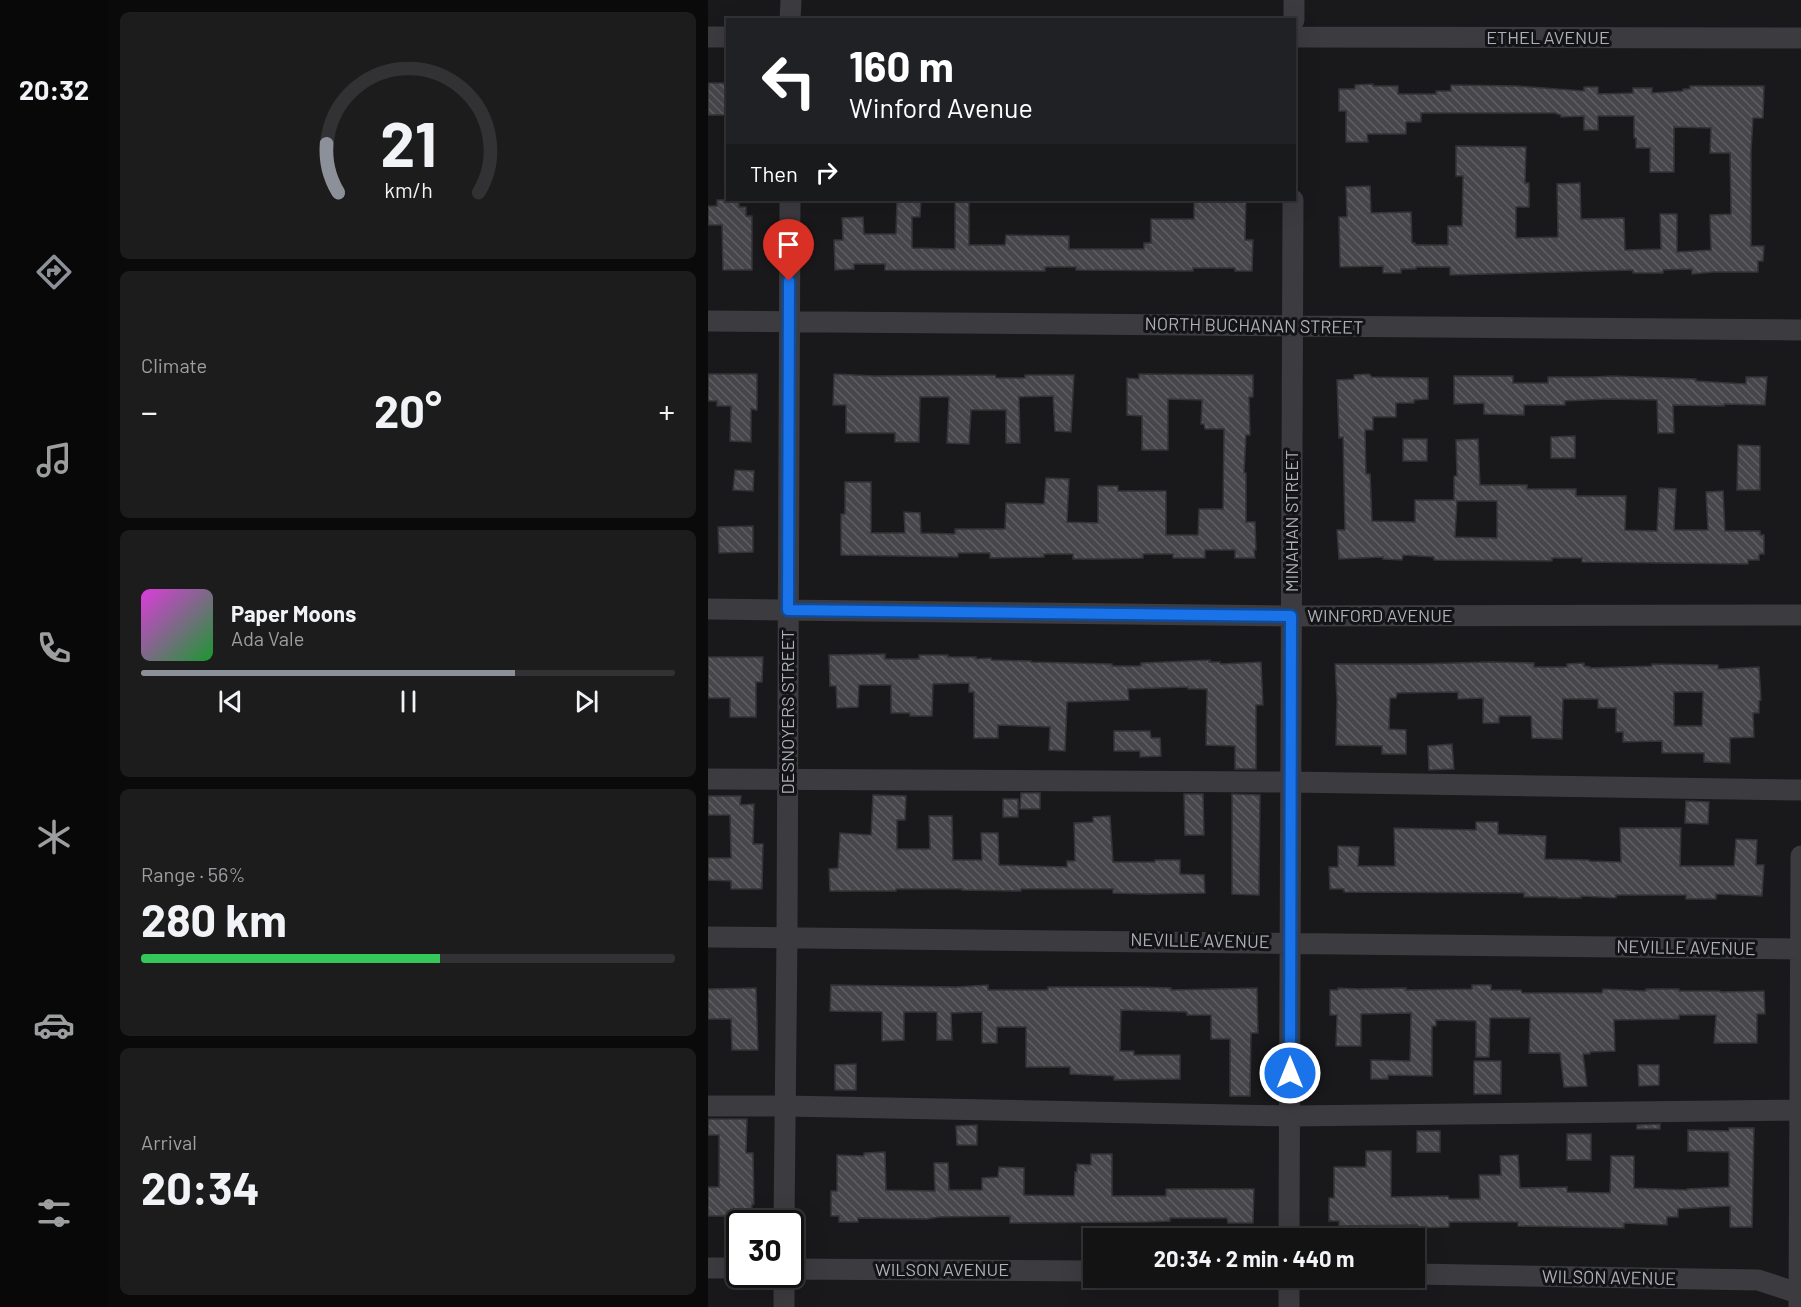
<!DOCTYPE html>
<meta charset="utf-8">
<style>
:root{--surface:#131314;--page:#1c1c1d;--text:#f1f3f6;--muted:#9d9ea0;--line:#323234;--accent:#8c9099}
body{margin:0;font-family:Barlow,sans-serif;background:var(--page);color:var(--text);height:100vh;display:flex;flex-direction:column;font-size:22px;white-space:nowrap}
*{box-sizing:border-box;margin:0}
p{font-size:20px;color:var(--muted)}
.icon{flex:none;width:33px;height:33px;fill:none;stroke:currentColor;stroke-width:2;stroke-linecap:round;stroke-linejoin:round}
.map{position:relative;flex:1;overflow:hidden}
.panel{display:flex;flex-direction:column;gap:12px;padding:12px;background:#0a0a0b;width:600px}
.panel>*{flex:none}
.hud{position:absolute;left:18px;top:18px;width:570px;height:183px;border-radius:0px;box-shadow:0 6px 24px #0002,0 0 0 2px var(--line);background:#202124;color:#fff;overflow:hidden}
.speed{position:absolute;left:18px;top:1210px;display:flex;gap:12px;font-size:30px;font-weight:700;text-align:center}
.speed>*{display:grid;place-content:center;width:78px;height:78px;border-radius:50%;background:var(--surface);box-shadow:0 6px 24px #0002,0 0 0 2px var(--line);line-height:1}
.speed .limit{border:3px solid #111;border-radius:9px;background:#fff;color:#111}
.pin{position:absolute;display:grid;place-items:center;width:51px;height:51px;color:#fff;margin:-62px -26px;border-radius:50% 50% 50% 0;rotate:-45deg;box-shadow:0 0 6px #0007}
.pin .icon{rotate:45deg}
.me{position:absolute;width:66px;margin:-33px;rotate:0deg;stroke-linejoin:round;filter:drop-shadow(0 0 4px #0008)}
.turn{display:flex;align-items:center;gap:21px;height:126px;padding:0 24px;font-size:27px}
.turn .icon{width:78px;height:78px;stroke-width:2.5}
.turn b{display:block;font-size:42px;line-height:51px}
.then{display:flex;align-items:center;height:57px;padding:0 24px;background:#0003;gap:12px;font-size:22px}
.big{font-size:45px;font-weight:700;line-height:1.1}
.panel .tile{flex:1;display:flex;flex-direction:column;justify-content:center;gap:9px;min-width:0;padding:0 21px;border-radius:9px;background:var(--page)}
.panel .dial{align-items:center;gap:0}
.dial svg{height:156px;overflow:visible;fill:none;stroke:var(--line);stroke-width:7;stroke-linecap:round;text-anchor:middle}
.dial text{fill:var(--text);stroke:none}
.song{display:flex;align-items:center;gap:18px}
.cover{width:72px;height:72px;border-radius:9px;background:linear-gradient(135deg,hsl(300 70% 55%),hsl(130 70% 35%))}
.played{height:6px;border-radius:3px;background:linear-gradient(90deg,var(--accent) 70%,var(--line) 70%)}
.keys{display:flex;justify-content:space-around;direction:ltr}
.heat{display:flex;justify-content:space-between;align-items:center;font-size:33px;direction:ltr}
.charge{height:9px;border-radius:4px;background:linear-gradient(90deg,#34c759 56%,var(--line) 0)}
.trip{position:absolute;left:375px;top:1228px;width:342px;height:60px;border-radius:0px;background:var(--surface);box-shadow:0 6px 24px #0002,0 0 0 2px var(--line);font-weight:700;line-height:60px;text-align:center}
main{display:flex;flex:1;min-height:0}
.dock{display:flex;flex-direction:column;width:108px;justify-content:space-around;align-items:center;background:#080808;color:var(--muted)}
.dock .icon{width:42px;height:42px}
.dock .current{color:var(--accent)}
.dock b{font-size:27px;color:var(--text)}
.map>svg:first-child{display:block}
.building{fill:url(#building-back-hatch);stroke:#343337;stroke-width:1.5;fill-rule:evenodd}
.lines{fill:none;stroke-linecap:round;stroke-linejoin:round}
.minor{stroke:#3b3b40;stroke-width:21}
.route-casing{stroke:#114b97;stroke-width:15}
.route{stroke:#1a73e8;stroke-width:10}
.labels{text-anchor:middle;stroke-width:6;stroke-linejoin:round;paint-order:stroke}
.street-label{font-size:18px;fill:#adb0b9;stroke:#141416}
</style>
<main>
<nav class="dock">
<b>20:32</b>
<svg class="icon current" aria-label="directions" viewBox="0 0 24 24"><path d="M12 3l9 9-9 9-9-9zM9 14v-3h6M13 9l2 2-2 2"/></svg>
<svg class="icon" aria-label="music" viewBox="0 0 24 24"><path d="M9 18V5l10-2v13"/><circle cx="6" cy="18" r="3"/><circle cx="16" cy="16" r="3"/></svg>
<svg class="icon" aria-label="phone" viewBox="0 0 24 24"><path d="M5 4h4l2 5-3 2q2 4 5 5l2-3 5 2v4C11 20 4 13 5 4z"/></svg>
<svg class="icon" aria-label="climate" viewBox="0 0 24 24"><path d="M12 3v18M4 7l16 10M4 17L20 7"/></svg>
<svg class="icon" aria-label="car" viewBox="0 0 24 24"><path d="M5 17H2v-5l4-1 3-4h7l3 4 3 1v5h-3M9 17h6M6 11h13"/><circle cx="7" cy="17" r="2"/><circle cx="17" cy="17" r="2"/></svg>
<svg class="icon" aria-label="filters" viewBox="0 0 24 24"><path d="M4 7h16M4 17h16"/><circle cx="9" cy="7" r="2"/><circle cx="15" cy="17" r="2"/></svg>
</nav>
<section class="panel">
<div class="tile dial"><svg viewBox="0 0 100 80">
<path d="M14 69A42 42 0 1 1 86 69"/>
<path d="M14 69A42 42 0 0 1 8 44" stroke="#8c9099"/>
<text x="50" y="56" font-size="32" font-weight="700">21</text>
<text x="50" y="72" font-size="11">km/h</text>
</svg></div>
<div class="tile"><p>Climate</p>
<div class="heat"><a>−</a><b class="big">20°</b><a>+</a></div>
</div>
<div class="tile">
<div class="song"><i class="cover"></i><div><b>Paper Moons</b><p>Ada Vale</p></div></div>
<div class="played"></div>
<div class="keys"><svg class="icon" aria-label="previous" viewBox="0 0 24 24"><path d="M18 5L8 12l10 7zM5 5v14"/></svg><svg class="icon" aria-label="pause" viewBox="0 0 24 24"><path d="M8 5v14M16 5v14"/></svg><svg class="icon" aria-label="next" viewBox="0 0 24 24"><path d="M6 5l10 7-10 7zM19 5v14"/></svg></div>
</div>
<div class="tile"><p>Range · 56%</p><b class="big">280 km</b><div class="charge"></div></div>
<div class="tile"><p>Arrival</p><b class="big">20:34</b></div>
</section>
<div class="map">
<svg width="1093" height="1307" viewBox="0 0 1093 1307">
<defs>
<pattern id="building-back-hatch" width="6" height="6" patternUnits="userSpaceOnUse" patternTransform="scale(1.5)"><rect width="6" height="6" fill="#47464b"/><path d="M-1 5l2 2M0 0l6 6M5-1l2 2" fill="none" stroke="#5f5e63"/></pattern>
</defs>
<rect width="100%" height="100%" fill="#19191b"/>
<path class="building" d="M 0,83 L 20,83 L 20,115 L 0,115 Z
M 665,84 L 665,86 L 690,86 L 690,94 L 728,94 L 728,91 L 743,91 L 743,85 L 809,86 L 876,91 L 876,87 L 890,87 L 890,94 L 925,93 L 925,88 L 944,88 L 944,93 L 975,91 L 975,89 L 982,89 L 982,86 L 1056,86 L 1055,118 L 1045,118 L 1043,151 L 1043,246 L 1056,246 L 1055,261 L 1050,261 L 1050,272 L 1005,272 L 984,274 L 984,269 L 955,270 L 955,273 L 925,273 L 925,270 L 742,275 L 742,267 L 708,267 L 708,269 L 693,269 L 693,273 L 675,273 L 675,266 L 632,267 L 631,217 L 639,217 L 638,187 L 662,186 L 663,213 L 703,212 L 704,243 L 707,243 L 707,245 L 740,245 L 740,226 L 754,226 L 755,176 L 748,176 L 748,146 L 818,147 L 817,183 L 821,183 L 821,207 L 808,207 L 808,238 L 850,237 L 849,184 L 872,183 L 873,219 L 916,218 L 917,250 L 953,249 L 952,214 L 969,214 L 969,252 L 1003,250 L 1002,215 L 1023,214 L 1022,153 L 1002,153 L 1003,128 L 966,127 L 966,172 L 942,172 L 942,148 L 928,148 L 928,138 L 926,138 L 926,116 L 890,116 L 890,130 L 876,130 L 876,116 L 853,117 L 853,115 L 847,113 L 713,113 L 713,122 L 698,122 L 698,134 L 659,134 L 660,142 L 638,142 L 638,111 L 631,111 L 631,89 L 647,89 L 647,85 Z
M 9,200 L 31,200 L 31,207 L 38,207 L 38,216 L 44,216 L 44,270 L 15,270 L 14,225 L 0,225 L 0,206 L 9,206 Z
M 189,200 L 213,200 L 212,217 L 204,217 L 204,248 L 247,249 L 247,202 L 261,202 L 261,245 L 297,245 L 298,235 L 361,236 L 361,249 L 436,249 L 436,243 L 443,243 L 443,219 L 486,219 L 486,200 L 538,200 L 537,240 L 545,240 L 544,271 L 527,271 L 527,268 L 485,268 L 485,271 L 368,270 L 368,267 L 337,267 L 337,271 L 177,270 L 177,264 L 146,264 L 146,269 L 127,270 L 126,240 L 135,240 L 134,218 L 155,217 L 156,234 L 188,234 Z
M 0,374 L 49,374 L 49,410 L 43,409 L 43,442 L 22,441 L 23,406 L 9,406 L 9,401 L 0,401 Z
M 126,374 L 167,376 L 287,375 L 288,378 L 317,378 L 317,375 L 366,375 L 363,432 L 347,431 L 345,396 L 311,397 L 312,443 L 298,443 L 298,410 L 263,410 L 261,444 L 239,443 L 241,397 L 212,397 L 211,442 L 187,442 L 187,433 L 138,433 L 138,405 L 125,405 Z
M 431,374 L 545,375 L 545,397 L 541,397 L 542,435 L 538,435 L 536,473 L 538,473 L 538,522 L 547,522 L 548,550 L 546,550 L 547,558 L 527,558 L 527,550 L 497,550 L 497,558 L 465,558 L 465,554 L 435,554 L 435,558 L 398,559 L 365,559 L 365,554 L 336,554 L 336,557 L 282,558 L 282,553 L 250,553 L 250,557 L 133,555 L 133,514 L 137,514 L 137,482 L 163,482 L 163,533 L 197,533 L 196,512 L 212,513 L 213,533 L 247,534 L 247,529 L 297,529 L 298,503 L 336,504 L 338,478 L 361,479 L 359,522 L 390,523 L 390,486 L 410,486 L 410,491 L 458,491 L 458,535 L 490,535 L 491,509 L 515,509 L 516,429 L 497,429 L 496,424 L 493,424 L 494,400 L 460,399 L 460,450 L 434,450 L 434,416 L 419,415 L 419,378 L 431,379 Z
M 661,374 L 664,377 L 720,378 L 720,399 L 706,400 L 706,403 L 688,403 L 688,417 L 665,417 L 665,430 L 657,430 L 658,474 L 662,474 L 664,521 L 707,522 L 707,500 L 746,500 L 746,476 L 749,476 L 748,440 L 770,439 L 772,485 L 819,485 L 819,489 L 868,489 L 868,496 L 918,496 L 917,530 L 949,531 L 951,488 L 968,489 L 966,530 L 1000,530 L 998,492 L 1015,491 L 1017,531 L 1052,531 L 1052,535 L 1056,535 L 1056,554 L 1051,554 L 1051,560 L 1040,560 L 1040,564 L 874,562 L 874,558 L 844,558 L 844,561 L 726,560 L 726,557 L 695,555 L 694,560 L 675,559 L 675,557 L 631,559 L 629,530 L 637,530 L 635,437 L 631,438 L 629,380 L 646,379 L 646,375 ZM 749,501 L 789,501 L 789,538 L 747,537 Z
M 746,376 L 805,376 L 805,383 L 840,383 L 840,377 L 884,377 L 904,376 L 988,379 L 988,381 L 1038,384 L 1038,377 L 1059,377 L 1057,405 L 1016,404 L 1016,406 L 965,405 L 966,433 L 950,433 L 949,400 L 901,399 L 857,401 L 857,405 L 816,405 L 816,415 L 776,414 L 776,403 L 746,404 Z
M 867,436 L 867,458 L 843,458 L 843,437 Z
M 695,439 L 719,439 L 719,461 L 695,461 Z
M 1030,445 L 1052,446 L 1052,490 L 1029,490 Z
M 27,470 L 46,471 L 45,491 L 25,490 Z
M 45,526 L 45,552 L 11,553 L 10,527 Z
M 177,654 L 177,659 L 211,659 L 211,655 L 240,655 L 240,657 L 268,657 L 268,659 L 283,658 L 283,660 L 323,661 L 323,662 L 404,664 L 404,666 L 433,666 L 433,663 L 502,660 L 501,662 L 512,662 L 512,664 L 553,662 L 555,705 L 548,705 L 548,769 L 527,769 L 527,746 L 498,745 L 499,689 L 480,689 L 480,687 L 420,689 L 421,700 L 359,702 L 357,751 L 341,750 L 342,727 L 290,725 L 290,738 L 266,738 L 266,692 L 261,692 L 261,683 L 225,684 L 224,716 L 202,716 L 202,713 L 183,713 L 183,685 L 151,685 L 150,707 L 129,708 L 128,686 L 122,686 L 121,655 Z
M 0,657 L 55,657 L 54,682 L 48,682 L 48,717 L 22,717 L 22,698 L 0,698 Z
M 782,662 L 826,663 L 826,667 L 859,667 L 859,664 L 876,663 L 876,666 L 882,667 L 882,668 L 944,666 L 944,664 L 1010,665 L 1010,669 L 1051,667 L 1053,700 L 1051,701 L 1051,713 L 1045,713 L 1046,737 L 1022,738 L 1022,763 L 996,762 L 996,753 L 954,753 L 954,741 L 915,742 L 915,732 L 908,732 L 908,708 L 890,708 L 890,699 L 855,699 L 854,739 L 824,738 L 823,716 L 791,716 L 791,723 L 775,723 L 775,698 L 750,699 L 750,692 L 689,693 L 688,698 L 682,698 L 681,729 L 698,730 L 698,754 L 674,754 L 674,746 L 628,745 L 629,700 L 627,664 L 709,664 ZM 966,692 L 995,692 L 994,726 L 966,726 Z
M 406,731 L 442,731 L 443,738 L 452,738 L 453,756 L 432,757 L 432,751 L 406,751 Z
M 744,744 L 746,769 L 721,770 L 720,746 Z
M 313,793 L 332,793 L 332,809 L 312,809 Z
M 476,794 L 495,794 L 496,835 L 477,835 Z
M 524,794 L 552,795 L 551,895 L 524,894 Z
M 165,795 L 198,796 L 197,820 L 189,820 L 189,849 L 222,849 L 221,816 L 244,816 L 245,860 L 274,860 L 273,833 L 290,833 L 291,865 L 359,867 L 359,861 L 367,861 L 366,823 L 385,822 L 385,817 L 402,816 L 405,862 L 447,862 L 447,860 L 472,860 L 472,874 L 496,875 L 497,893 L 439,894 L 405,893 L 405,889 L 313,889 L 313,891 L 254,890 L 254,889 L 188,889 L 188,891 L 122,891 L 121,869 L 130,868 L 132,833 L 163,835 Z
M 0,796 L 33,796 L 32,805 L 46,804 L 45,844 L 55,844 L 54,889 L 23,889 L 23,881 L 0,880 L 0,858 L 23,858 L 22,815 L 0,815 Z
M 295,799 L 310,799 L 310,817 L 295,817 Z
M 978,801 L 1001,802 L 1000,824 L 977,823 Z
M 768,822 L 790,822 L 790,834 L 838,836 L 837,859 L 881,860 L 881,861 L 913,862 L 912,828 L 973,828 L 972,866 L 1026,866 L 1028,839 L 1049,840 L 1048,865 L 1056,865 L 1054,896 L 1008,894 L 1008,899 L 978,899 L 978,895 L 908,895 L 908,898 L 873,896 L 873,898 L 850,898 L 850,897 L 816,897 L 816,893 L 636,892 L 636,889 L 622,889 L 621,867 L 630,867 L 630,846 L 651,847 L 650,866 L 687,866 L 686,828 L 768,830 Z
M 123,985 L 248,987 L 280,985 L 280,990 L 340,990 L 340,987 L 433,987 L 463,988 L 463,990 L 549,988 L 550,1033 L 543,1033 L 542,1096 L 522,1096 L 522,1039 L 503,1039 L 503,1015 L 479,1015 L 479,1012 L 413,1010 L 412,1051 L 426,1051 L 426,1055 L 472,1055 L 472,1079 L 406,1080 L 406,1076 L 362,1074 L 362,1067 L 318,1067 L 318,1027 L 289,1027 L 289,1043 L 274,1043 L 274,1012 L 243,1013 L 244,1040 L 229,1040 L 229,1012 L 196,1012 L 196,1040 L 174,1041 L 174,1012 L 122,1011 Z
M 764,985 L 783,985 L 783,990 L 813,990 L 814,993 L 894,993 L 895,989 L 938,991 L 938,989 L 971,989 L 971,991 L 1012,991 L 1012,992 L 1056,991 L 1057,1014 L 1049,1014 L 1049,1043 L 1006,1043 L 1008,1015 L 971,1015 L 971,1019 L 906,1020 L 907,1051 L 882,1052 L 882,1054 L 875,1054 L 879,1086 L 856,1087 L 852,1053 L 821,1053 L 822,1018 L 782,1018 L 781,1057 L 768,1057 L 768,1021 L 728,1020 L 728,1026 L 724,1026 L 724,1076 L 680,1075 L 680,1079 L 663,1079 L 663,1060 L 702,1061 L 703,1013 L 653,1014 L 653,1046 L 628,1046 L 629,1015 L 622,1015 L 622,990 L 630,990 L 630,988 L 650,989 L 698,988 L 698,990 L 764,989 Z
M 48,988 L 50,1050 L 24,1050 L 23,1019 L 0,1019 L 0,989 Z
M 766,1061 L 793,1061 L 793,1094 L 766,1094 Z
M 148,1064 L 148,1090 L 127,1090 L 127,1065 Z
M 930,1065 L 951,1065 L 951,1085 L 931,1086 Z
M 0,1119 L 39,1119 L 38,1153 L 45,1153 L 46,1204 L 44,1204 L 44,1222 L 23,1222 L 23,1216 L 0,1216 L 0,1187 L 11,1187 L 11,1135 L 0,1135 Z
M 952,1124 L 952,1129 L 929,1129 L 929,1125 Z
M 269,1125 L 269,1145 L 249,1145 L 248,1126 Z
M 1021,1128 L 1046,1128 L 1044,1227 L 1022,1227 L 1022,1206 L 970,1209 L 970,1217 L 959,1217 L 959,1225 L 916,1223 L 916,1228 L 810,1226 L 810,1222 L 741,1222 L 741,1227 L 709,1228 L 709,1225 L 631,1226 L 631,1221 L 621,1221 L 621,1198 L 626,1198 L 626,1167 L 658,1167 L 658,1151 L 683,1151 L 683,1197 L 740,1196 L 741,1199 L 772,1199 L 771,1175 L 793,1175 L 792,1156 L 810,1155 L 812,1188 L 859,1187 L 859,1192 L 902,1193 L 903,1156 L 926,1156 L 926,1188 L 979,1190 L 979,1189 L 1021,1187 L 1021,1152 L 980,1151 L 980,1130 L 1021,1131 Z
M 709,1131 L 732,1131 L 732,1152 L 709,1152 Z
M 859,1134 L 883,1134 L 883,1160 L 859,1160 Z
M 177,1152 L 178,1190 L 227,1191 L 226,1163 L 240,1163 L 241,1190 L 274,1190 L 274,1178 L 290,1177 L 291,1167 L 316,1168 L 316,1195 L 366,1196 L 367,1172 L 369,1172 L 369,1164 L 383,1165 L 383,1154 L 404,1154 L 404,1196 L 458,1196 L 458,1189 L 546,1189 L 545,1223 L 520,1223 L 519,1218 L 462,1218 L 462,1221 L 440,1222 L 302,1223 L 302,1216 L 231,1217 L 219,1219 L 150,1218 L 150,1222 L 131,1222 L 131,1216 L 123,1216 L 123,1191 L 129,1191 L 129,1155 L 156,1156 L 156,1153 Z"/>
<g class="lines">
<path class="minor" d="M 82,20 L 83,0
M 586,20 L 586,0
M 0,37 L 20,37
M 586,37 L 1093,38
M 0,321 L 1093,330
M 0,609 L 583,616 L 1093,615
M 0,779 L 583,782 L 1093,790
M 0,937 L 1092,949
M 0,1106 L 77,1106 L 582,1116 L 1092,1110
M 76,1224 L 79,937 L 82,200
M 581,1239 L 585,200
M 0,1268 L 32,1268
M 82,1269 L 386,1271
M 706,1274 L 1050,1280 L 1093,1294
M 76,1275 L 76,1307
M 581,1307 L 581,1278
M 1091,1307 L 1093,856"/>
</g>
<g class="lines">
<g class="route-casing">
<path id="route" d="M 81,281 L 80,610 L 583,616 L 582,1073"/>
</g>
<use href="#route" class="route"/>
</g>
<g class="labels">
<g class="street-label">
<text x="840" y="44">ETHEL AVENUE</text>
<text transform="translate(546 326) rotate(1)" y="6">NORTH BUCHANAN STREET</text>
<text transform="translate(584 521) rotate(-90)" y="6">MINAHAN STREET</text>
<text x="672" y="622">WINFORD AVENUE</text>
<text transform="translate(80 712) rotate(-90)" y="6">DESNOYERS STREET</text>
<text transform="translate(492 941) rotate(1)" y="6">NEVILLE AVENUE</text>
<text transform="translate(978 948) rotate(1)" y="6">NEVILLE AVENUE</text>
<text x="234" y="1276">WILSON AVENUE</text>
<text transform="translate(901 1278) rotate(1)" y="6">WILSON AVENUE</text>
</g>
</g>
</svg>
<div class="speed"><div class="limit">30</div></div>
<div class="pin" style="left:81px;top:281px;background:#d93025"><svg class="icon" aria-label="arrive" viewBox="0 0 24 24"><path d="M6 21V4h12l-3 4 3 4H6"/></svg></div>
<svg class="me" style="left:582px;top:1073px" viewBox="-20 -20 40 40"><circle r="17" fill="#1a73e8" stroke="#fff" stroke-width="3"/><path d="M0-11L8 9 0 5-8 9z" fill="#fff"/></svg>
<div class="trip">20:34 · 2 min · 440 m</div>
<div class="hud">
<div class="turn"><svg class="icon" aria-label="left" viewBox="0 0 24 24"><path d="M17 20v-9H6M10 6l-5 5 5 5"/></svg><div><b>160 m</b>Winford Avenue</div></div>
<div class="then">Then<svg class="icon" aria-label="right" viewBox="0 0 24 24"><path d="M7 20v-9h11M14 6l5 5-5 5"/></svg></div>
</div>
</div>
</main>
